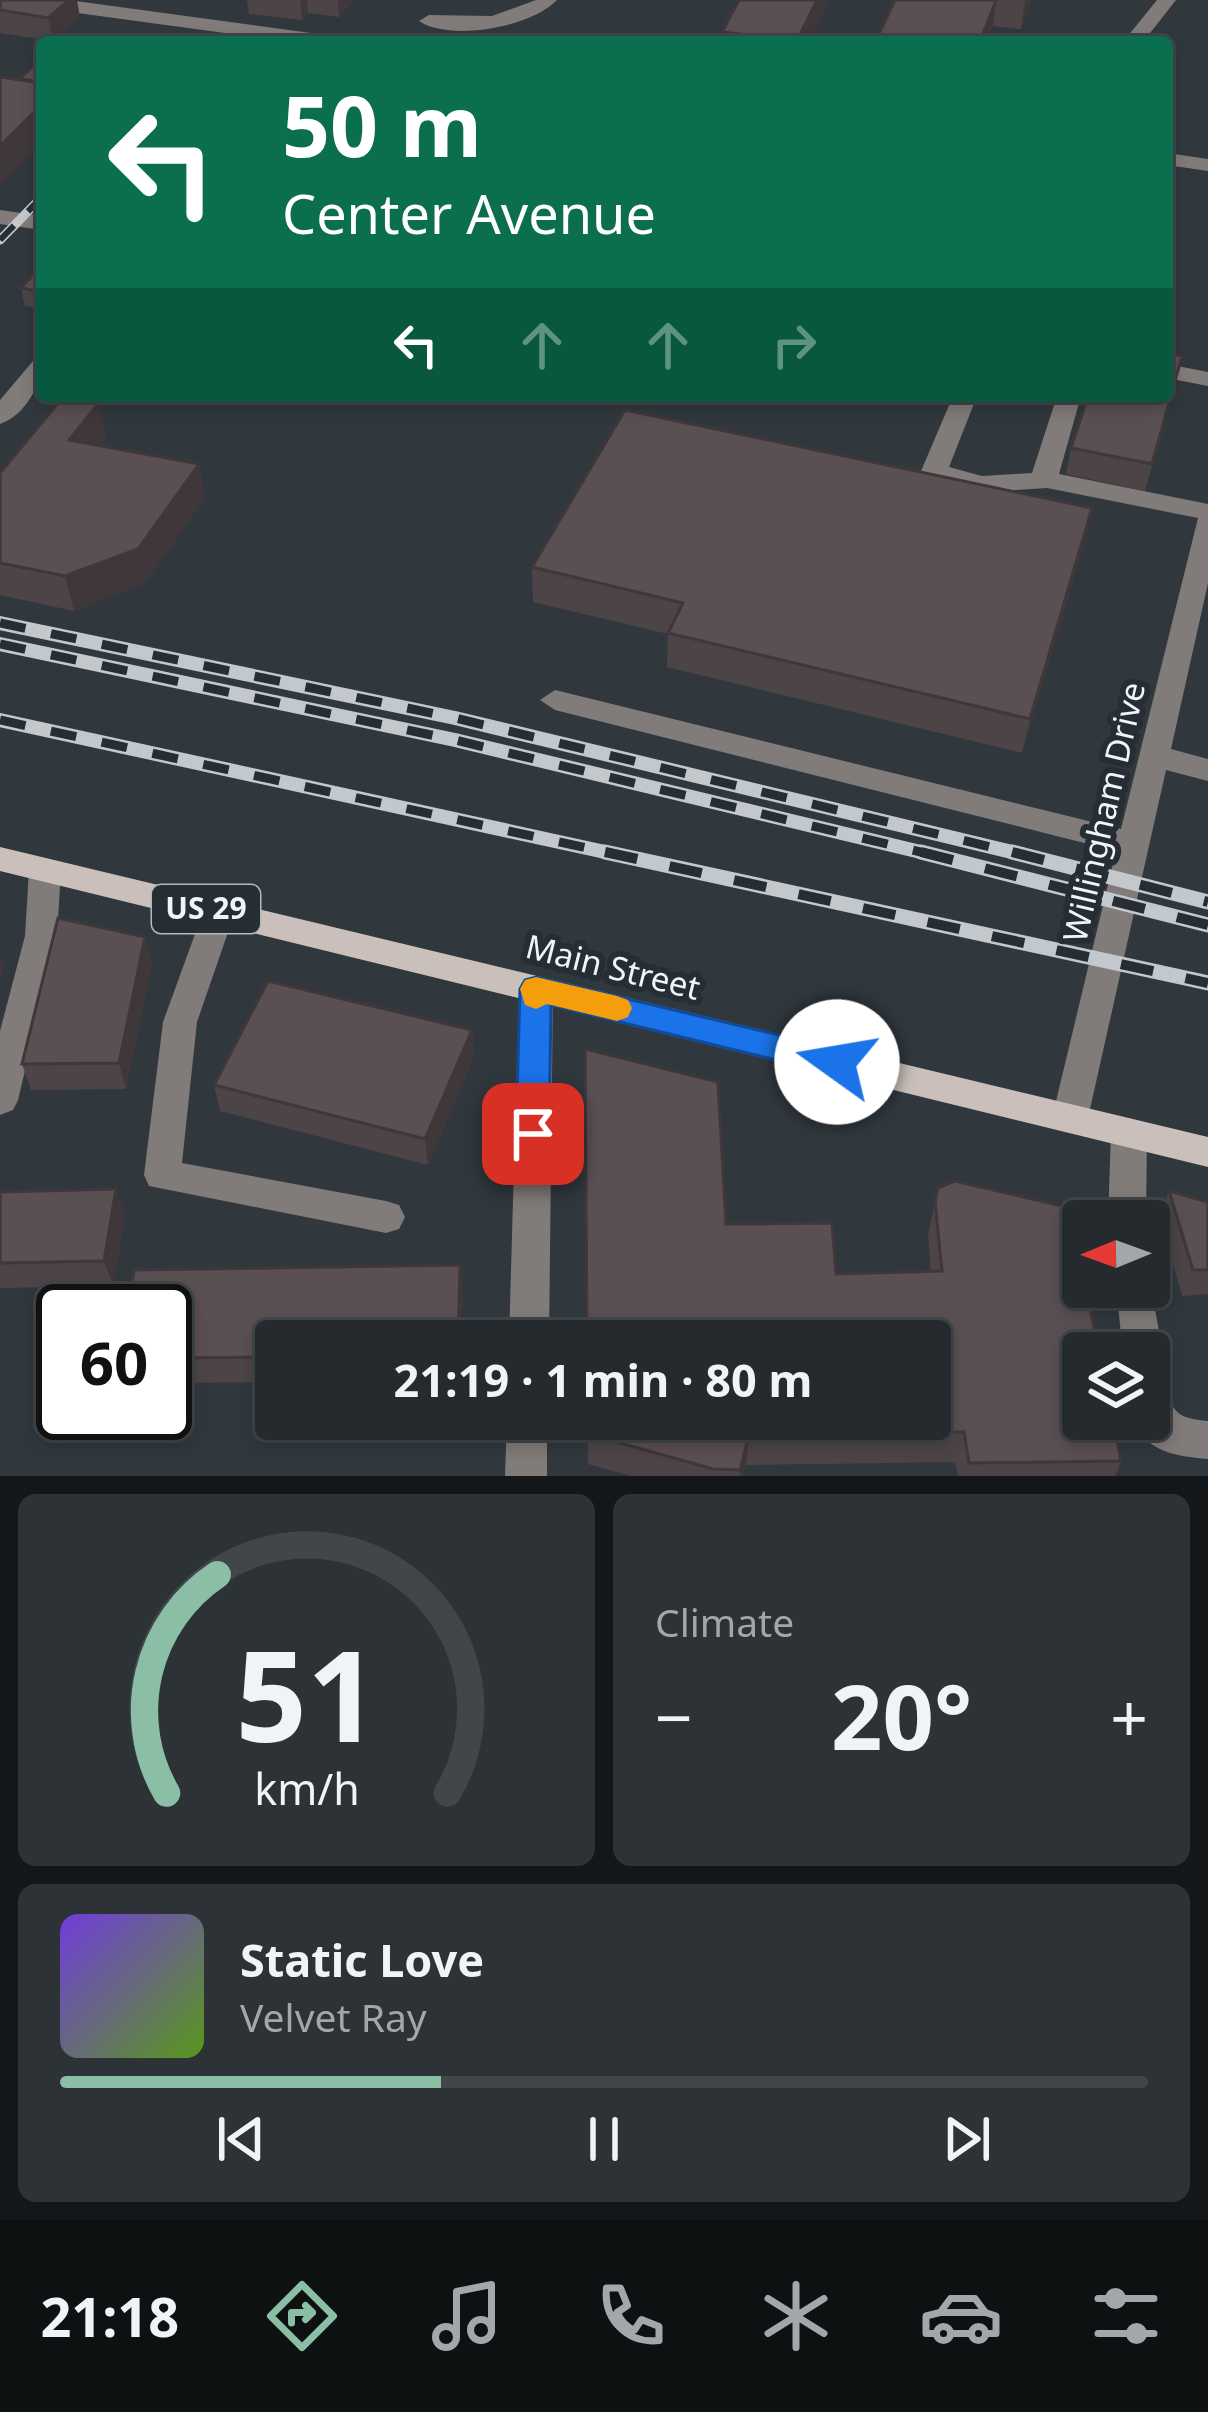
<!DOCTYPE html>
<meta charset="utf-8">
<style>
:root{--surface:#242a2e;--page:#2c3236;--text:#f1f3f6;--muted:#a3a7aa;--line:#41464a;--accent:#8abfa5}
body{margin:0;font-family:"Noto Sans",sans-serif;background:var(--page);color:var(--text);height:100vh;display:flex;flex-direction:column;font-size:45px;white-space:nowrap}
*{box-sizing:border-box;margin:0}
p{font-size:39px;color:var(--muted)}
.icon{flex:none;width:66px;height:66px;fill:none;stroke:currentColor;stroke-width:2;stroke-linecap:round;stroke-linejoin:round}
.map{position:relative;height:1476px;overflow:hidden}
.sheet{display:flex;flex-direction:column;gap:18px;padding:18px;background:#141719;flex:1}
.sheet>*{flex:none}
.hud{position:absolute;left:36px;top:36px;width:1137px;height:366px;border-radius:12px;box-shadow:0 6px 18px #0003,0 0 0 3px var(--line);background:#0b6e4f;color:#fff;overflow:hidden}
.needle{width:78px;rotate:269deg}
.tools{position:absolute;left:1062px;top:1200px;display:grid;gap:24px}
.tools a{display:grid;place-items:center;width:108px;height:108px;border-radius:12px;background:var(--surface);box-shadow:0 6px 18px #0003,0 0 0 3px var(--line);font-size:60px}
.speed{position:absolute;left:36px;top:1284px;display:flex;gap:24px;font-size:60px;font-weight:700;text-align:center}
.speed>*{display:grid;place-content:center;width:156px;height:156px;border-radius:50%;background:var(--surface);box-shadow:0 6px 18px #0003,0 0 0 3px var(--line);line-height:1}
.speed .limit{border:6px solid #111;border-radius:18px;background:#fff;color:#111}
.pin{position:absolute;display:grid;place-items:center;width:102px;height:102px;color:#fff;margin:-51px;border-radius:24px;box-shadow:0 6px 18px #0006}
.me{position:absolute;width:132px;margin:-66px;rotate:283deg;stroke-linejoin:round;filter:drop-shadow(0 0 9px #0008)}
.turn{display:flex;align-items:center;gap:42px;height:252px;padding:0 48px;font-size:54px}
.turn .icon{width:156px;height:156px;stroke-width:2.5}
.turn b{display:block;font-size:84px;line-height:102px}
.lanes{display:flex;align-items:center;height:114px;padding:0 48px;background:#0003;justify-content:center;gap:60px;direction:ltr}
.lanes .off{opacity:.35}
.big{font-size:90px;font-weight:700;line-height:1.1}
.sheet .card{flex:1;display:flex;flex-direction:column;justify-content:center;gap:18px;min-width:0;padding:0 42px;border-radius:18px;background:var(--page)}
.sheet .dial{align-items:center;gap:0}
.dial svg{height:312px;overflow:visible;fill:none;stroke:var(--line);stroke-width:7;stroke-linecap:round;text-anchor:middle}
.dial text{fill:var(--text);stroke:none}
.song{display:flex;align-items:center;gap:36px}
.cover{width:144px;height:144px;border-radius:18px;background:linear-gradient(135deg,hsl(260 70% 55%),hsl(90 70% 35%))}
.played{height:12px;border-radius:6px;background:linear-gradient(90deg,var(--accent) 35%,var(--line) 35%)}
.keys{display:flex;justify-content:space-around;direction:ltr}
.heat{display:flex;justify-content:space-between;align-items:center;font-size:66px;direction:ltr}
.sheet .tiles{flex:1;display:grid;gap:18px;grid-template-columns:1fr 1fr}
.card:last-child{grid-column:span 2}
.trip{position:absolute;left:255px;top:1320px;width:696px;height:120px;border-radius:12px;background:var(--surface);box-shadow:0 6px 18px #0003,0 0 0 3px var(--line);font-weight:700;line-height:120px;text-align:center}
.tab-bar{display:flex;height:192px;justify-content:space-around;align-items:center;background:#0e1112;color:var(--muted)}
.tab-bar .icon{width:84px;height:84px}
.tab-bar .current{color:var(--accent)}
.tab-bar b{font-size:54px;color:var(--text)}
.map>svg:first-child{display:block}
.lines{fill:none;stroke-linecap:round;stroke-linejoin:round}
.minor{fill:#817b79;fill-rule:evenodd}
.major{fill:#cabfbb;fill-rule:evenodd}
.rail-far2-casing{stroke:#c3c8cd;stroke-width:9}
.rail-far1-casing{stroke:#c3c8cd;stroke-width:14}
.rail-casing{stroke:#c3c8cd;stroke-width:15}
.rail-far2{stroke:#262d34;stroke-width:6;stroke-dasharray:20;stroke-linecap:butt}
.rail-far1{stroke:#262d34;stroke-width:9;stroke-dasharray:26;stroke-linecap:butt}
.rail{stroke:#262d34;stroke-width:10;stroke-dasharray:33;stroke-linecap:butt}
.wall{fill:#4d4447}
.shaded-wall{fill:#3f373a}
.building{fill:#5a4f53;stroke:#3f373a;stroke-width:3}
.route{fill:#1a73e8;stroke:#114b97;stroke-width:3}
.slow{fill:#f59e0b}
.labels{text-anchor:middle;stroke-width:12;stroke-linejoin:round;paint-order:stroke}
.shield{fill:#262d34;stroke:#b3b9be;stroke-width:3}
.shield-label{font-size:30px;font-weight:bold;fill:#f0f5f9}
.street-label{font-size:33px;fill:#f0f5f9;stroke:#262d34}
</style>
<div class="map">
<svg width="1208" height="1476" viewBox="0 0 1208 1476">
<rect width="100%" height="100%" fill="#30383e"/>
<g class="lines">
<path class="minor" d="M 17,0 L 68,0 L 333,36 L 343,42 L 290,42 L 26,6 Z
M 536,0 L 557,0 C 532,27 450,42 419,21 L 429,15 L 492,16 Z
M 1157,0 L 1176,0 L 1143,42 L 1123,42 Z
M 1167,153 L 1208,159 L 1208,171 L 1167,165 Z
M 0,210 L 42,216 L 42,230 L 0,224 Z
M 42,359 C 42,384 26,415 0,424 L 0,400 L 33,361 Z
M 1167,364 L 1208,372 L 1208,386 L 1167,378 Z
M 953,396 L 977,396 L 949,467 L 982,476 L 1032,473 L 1057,396 L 1081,396 L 1059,474 L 1208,504 L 1208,583 L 1171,749 L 1208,759 L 1208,781 L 1166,770 L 1088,1118 L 1083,1129 L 1070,1133 L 1057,1129 L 1052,1118 L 1116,851 L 555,710 L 540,700 L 555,690 L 1121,829 L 1198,518 L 1047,488 L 981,492 L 925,477 L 921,471 Z
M 45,858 L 56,861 L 61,870 L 57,936 L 18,1100 L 13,1110 L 0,1115 L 0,1031 L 25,936 L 29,870 L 34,861 Z
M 219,899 L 231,903 L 235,912 L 197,1022 L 182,1163 L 386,1201 L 399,1205 L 405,1217 L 399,1229 L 386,1233 L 149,1186 L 144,1175 L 163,1022 L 203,912 L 207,903 Z
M 536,976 L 548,980 L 553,989 L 549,1341 L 509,1341 L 519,989 L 524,980 Z
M 1129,1118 L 1142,1122 L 1147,1133 L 1146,1221 L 1108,1221 L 1111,1133 L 1116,1122 Z
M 1149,1276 L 1163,1353 L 1157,1366 L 1149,1369 L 1149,1353 L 1123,1353 L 1116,1287 L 1149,1287 Z
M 1149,1380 L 1163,1386 C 1175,1413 1176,1418 1208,1421 L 1208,1459 C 1175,1456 1146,1452 1131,1419 L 1149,1419 Z
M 507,1419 L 547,1419 L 547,1476 L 505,1476 Z"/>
<path class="major" d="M 0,847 L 1208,1137 L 1208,1167 L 0,871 Z"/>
<g class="rail-far2-casing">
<path id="rail-far2" d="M 0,240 L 42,197"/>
</g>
<g class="rail-far1-casing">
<path id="rail-far1" d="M 0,623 L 455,718 L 1024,855
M 0,644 L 455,740 L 933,855
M 0,720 L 619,855"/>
</g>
<g class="rail-casing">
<path id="rail" d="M 605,852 L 1208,983
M 921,852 L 1208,925
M 1012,852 L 1208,902"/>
</g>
<use href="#rail-far2" class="rail-far2"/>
<use href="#rail-far1" class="rail-far1"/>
<use href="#rail" class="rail"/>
</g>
<path class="wall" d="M 0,0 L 80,18 L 53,41 L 0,33 Z
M 247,0 L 354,0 L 339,17 L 308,13 L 302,20 L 249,14 Z
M 895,0 L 1031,0 L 1021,29 L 993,26 L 987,42 L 875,42 Z
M 722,32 L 809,42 L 722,42 Z
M 42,265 L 42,309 L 25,306 L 21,288 Z
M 1175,382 L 1145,491 L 1066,474 L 1071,448 Z
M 99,403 L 106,436 L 99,446 L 199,464 L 205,498 L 145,583 L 74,611 L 0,595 L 0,473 Z
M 1084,543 L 1022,753 L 667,667 L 668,634 L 533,602 L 532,567 Z
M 145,937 L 152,964 L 126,1089 L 31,1090 L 22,1064 Z
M 472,1030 L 474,1057 L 428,1165 L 220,1111 L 214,1085 Z
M 938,1188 L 1121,1461 L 1115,1476 L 958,1476 L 955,1462 L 746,1465 L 743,1476 L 631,1476 L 588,1464 L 587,1341 L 726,1224 L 836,1274 L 931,1272 L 928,1235 Z
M 1169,1191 L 1208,1202 L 1208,1294 L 1182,1296 L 1160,1216 Z
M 0,1192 L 125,1214 L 113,1286 L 0,1288 Z
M 463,1291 L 461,1341 L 276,1341 L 276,1382 L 165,1383 L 165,1311 Z"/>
<path class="shaded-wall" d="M 69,0 L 77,0 L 80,18 L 53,41 L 48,18 Z
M 300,0 L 307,0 L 308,13 L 302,20 Z
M 338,0 L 354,0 L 339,17 Z
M 817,0 L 829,0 L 809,42 L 797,42 Z
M 996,0 L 993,26 L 987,42 L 980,42 Z
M 1025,0 L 1031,0 L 1021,29 Z
M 42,104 L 42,142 L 0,185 L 0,146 Z
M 99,403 L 106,436 L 77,474 L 69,440 Z
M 199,464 L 205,498 L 145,583 L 74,611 L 65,576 Z
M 1092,508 L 1084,543 L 1022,753 L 1030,719 Z
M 145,937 L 152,964 L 126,1089 L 119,1063 Z
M 0,955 L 4,966 L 0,981 Z
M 472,1030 L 474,1057 L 428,1165 L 425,1139 Z
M 116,1189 L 125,1214 L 113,1286 L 104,1261 Z
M 460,1265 L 463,1291 L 461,1341 L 458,1341 Z
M 749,1435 L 746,1465 L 743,1476 L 740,1476 Z"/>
<path class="building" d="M 0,0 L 69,0 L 48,18 L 0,10 Z
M 739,0 L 817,0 L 797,41 L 722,32 Z
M 895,0 L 996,0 L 980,42 L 875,42 Z
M 42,57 L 42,82 L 20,79 Z
M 0,77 L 42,83 L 42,104 L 0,146 Z
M 42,265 L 42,292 L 21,288 Z
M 1167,353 L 1182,356 L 1152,464 L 1071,448 L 1088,396 L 1167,396 Z
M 64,396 L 99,403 L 69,440 L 199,464 L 138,549 L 65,576 L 0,563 L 0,473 Z
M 625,410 L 1092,508 L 1030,719 L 668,633 L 683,603 L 532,567 Z
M 58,918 L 145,937 L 119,1063 L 22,1064 Z
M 268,981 L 472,1030 L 425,1139 L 214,1085 Z
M 585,1049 L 718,1082 L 726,1224 L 832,1223 L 836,1274 L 942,1271 L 935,1202 L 938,1188 L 955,1181 L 1070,1208 L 1083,1274 L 1083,1287 L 1086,1287 L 1099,1353 L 1083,1353 L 1083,1419 L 1113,1419 L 1121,1461 L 969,1463 L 964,1432 L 749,1435 L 740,1470 L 713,1469 L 588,1434 L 588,1419 L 930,1419 L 930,1341 L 587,1341 Z
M 116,1189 L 104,1261 L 0,1263 L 0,1192 Z
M 1169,1191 L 1208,1202 L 1208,1270 L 1193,1270 Z
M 460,1265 L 458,1341 L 276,1341 L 276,1357 L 165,1358 L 165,1311 L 128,1311 L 134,1270 Z"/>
<path class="route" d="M 536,977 L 837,1049 L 848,1052 L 853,1062 L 848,1071 L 837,1075 L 551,1005 L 549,1134 L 544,1144 L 533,1148 L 521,1144 L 516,1134 L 520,989 L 525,980 Z"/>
<path class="slow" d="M 536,977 L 617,996 L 628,1000 L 632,1008 L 628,1017 L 617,1021 L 547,1004 L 536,1009 L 525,1005 L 520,989 L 525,980 Z"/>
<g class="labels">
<rect class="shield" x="152" y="885" width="108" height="48" rx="9"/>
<g class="shield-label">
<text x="206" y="919">US 29</text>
</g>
<g class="street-label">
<text transform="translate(1104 812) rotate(-77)" y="12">Willingham Drive</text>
<text transform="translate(613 967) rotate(14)" y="12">Main Street</text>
</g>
</g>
</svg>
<div class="tools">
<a><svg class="needle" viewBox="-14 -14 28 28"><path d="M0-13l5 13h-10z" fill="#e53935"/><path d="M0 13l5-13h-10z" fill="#a3a7aa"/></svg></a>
<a><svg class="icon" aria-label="layers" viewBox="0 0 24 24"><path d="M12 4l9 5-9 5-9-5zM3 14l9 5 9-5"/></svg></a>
</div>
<div class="speed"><div class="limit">60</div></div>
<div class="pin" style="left:533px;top:1134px;background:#d93025"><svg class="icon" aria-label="arrive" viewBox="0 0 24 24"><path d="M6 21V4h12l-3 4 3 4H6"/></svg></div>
<svg class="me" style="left:837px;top:1062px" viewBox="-20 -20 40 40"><circle r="19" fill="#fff"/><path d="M0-13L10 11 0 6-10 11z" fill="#1a73e8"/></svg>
<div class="trip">21:19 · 1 min · 80 m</div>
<div class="hud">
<div class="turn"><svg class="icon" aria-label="left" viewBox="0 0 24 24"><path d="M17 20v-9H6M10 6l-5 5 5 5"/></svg><div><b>50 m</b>Center Avenue</div></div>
<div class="lanes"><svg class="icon" aria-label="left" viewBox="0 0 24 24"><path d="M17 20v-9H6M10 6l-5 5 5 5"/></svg><svg class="icon off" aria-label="ahead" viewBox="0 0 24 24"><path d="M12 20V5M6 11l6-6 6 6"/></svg><svg class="icon off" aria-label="ahead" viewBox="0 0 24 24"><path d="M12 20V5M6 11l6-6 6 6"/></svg><svg class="icon off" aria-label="right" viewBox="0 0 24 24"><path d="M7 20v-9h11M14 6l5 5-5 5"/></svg></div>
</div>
</div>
<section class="sheet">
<div class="tiles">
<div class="card dial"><svg viewBox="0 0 100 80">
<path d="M14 69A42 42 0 1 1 86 69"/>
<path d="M14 69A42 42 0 0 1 27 13" stroke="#8abfa5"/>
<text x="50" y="56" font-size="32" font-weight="700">51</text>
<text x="50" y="72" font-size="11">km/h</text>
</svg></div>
<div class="card"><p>Climate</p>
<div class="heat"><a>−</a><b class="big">20°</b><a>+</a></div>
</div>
<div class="card">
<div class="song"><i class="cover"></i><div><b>Static Love</b><p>Velvet Ray</p></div></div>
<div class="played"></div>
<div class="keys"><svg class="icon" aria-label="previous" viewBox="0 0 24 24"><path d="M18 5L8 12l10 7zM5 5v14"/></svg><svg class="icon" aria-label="pause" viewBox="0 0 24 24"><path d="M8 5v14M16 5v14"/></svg><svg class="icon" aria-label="next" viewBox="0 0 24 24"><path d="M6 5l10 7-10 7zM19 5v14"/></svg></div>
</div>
</div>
</section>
<nav class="tab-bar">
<b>21:18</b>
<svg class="icon current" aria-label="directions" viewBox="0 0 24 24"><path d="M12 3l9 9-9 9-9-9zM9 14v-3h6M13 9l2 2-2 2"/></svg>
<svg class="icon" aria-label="music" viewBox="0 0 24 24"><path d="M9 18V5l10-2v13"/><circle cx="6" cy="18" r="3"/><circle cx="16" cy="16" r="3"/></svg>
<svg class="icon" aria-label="phone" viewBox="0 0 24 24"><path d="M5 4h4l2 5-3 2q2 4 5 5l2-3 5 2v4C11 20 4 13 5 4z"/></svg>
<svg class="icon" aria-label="climate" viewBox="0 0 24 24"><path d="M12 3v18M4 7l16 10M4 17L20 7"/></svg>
<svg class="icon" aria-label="car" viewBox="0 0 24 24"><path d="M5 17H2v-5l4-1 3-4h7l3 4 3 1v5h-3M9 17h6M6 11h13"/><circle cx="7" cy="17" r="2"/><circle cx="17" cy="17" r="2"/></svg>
<svg class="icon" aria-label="filters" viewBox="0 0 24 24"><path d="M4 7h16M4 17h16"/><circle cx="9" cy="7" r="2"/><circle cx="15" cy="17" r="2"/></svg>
</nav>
